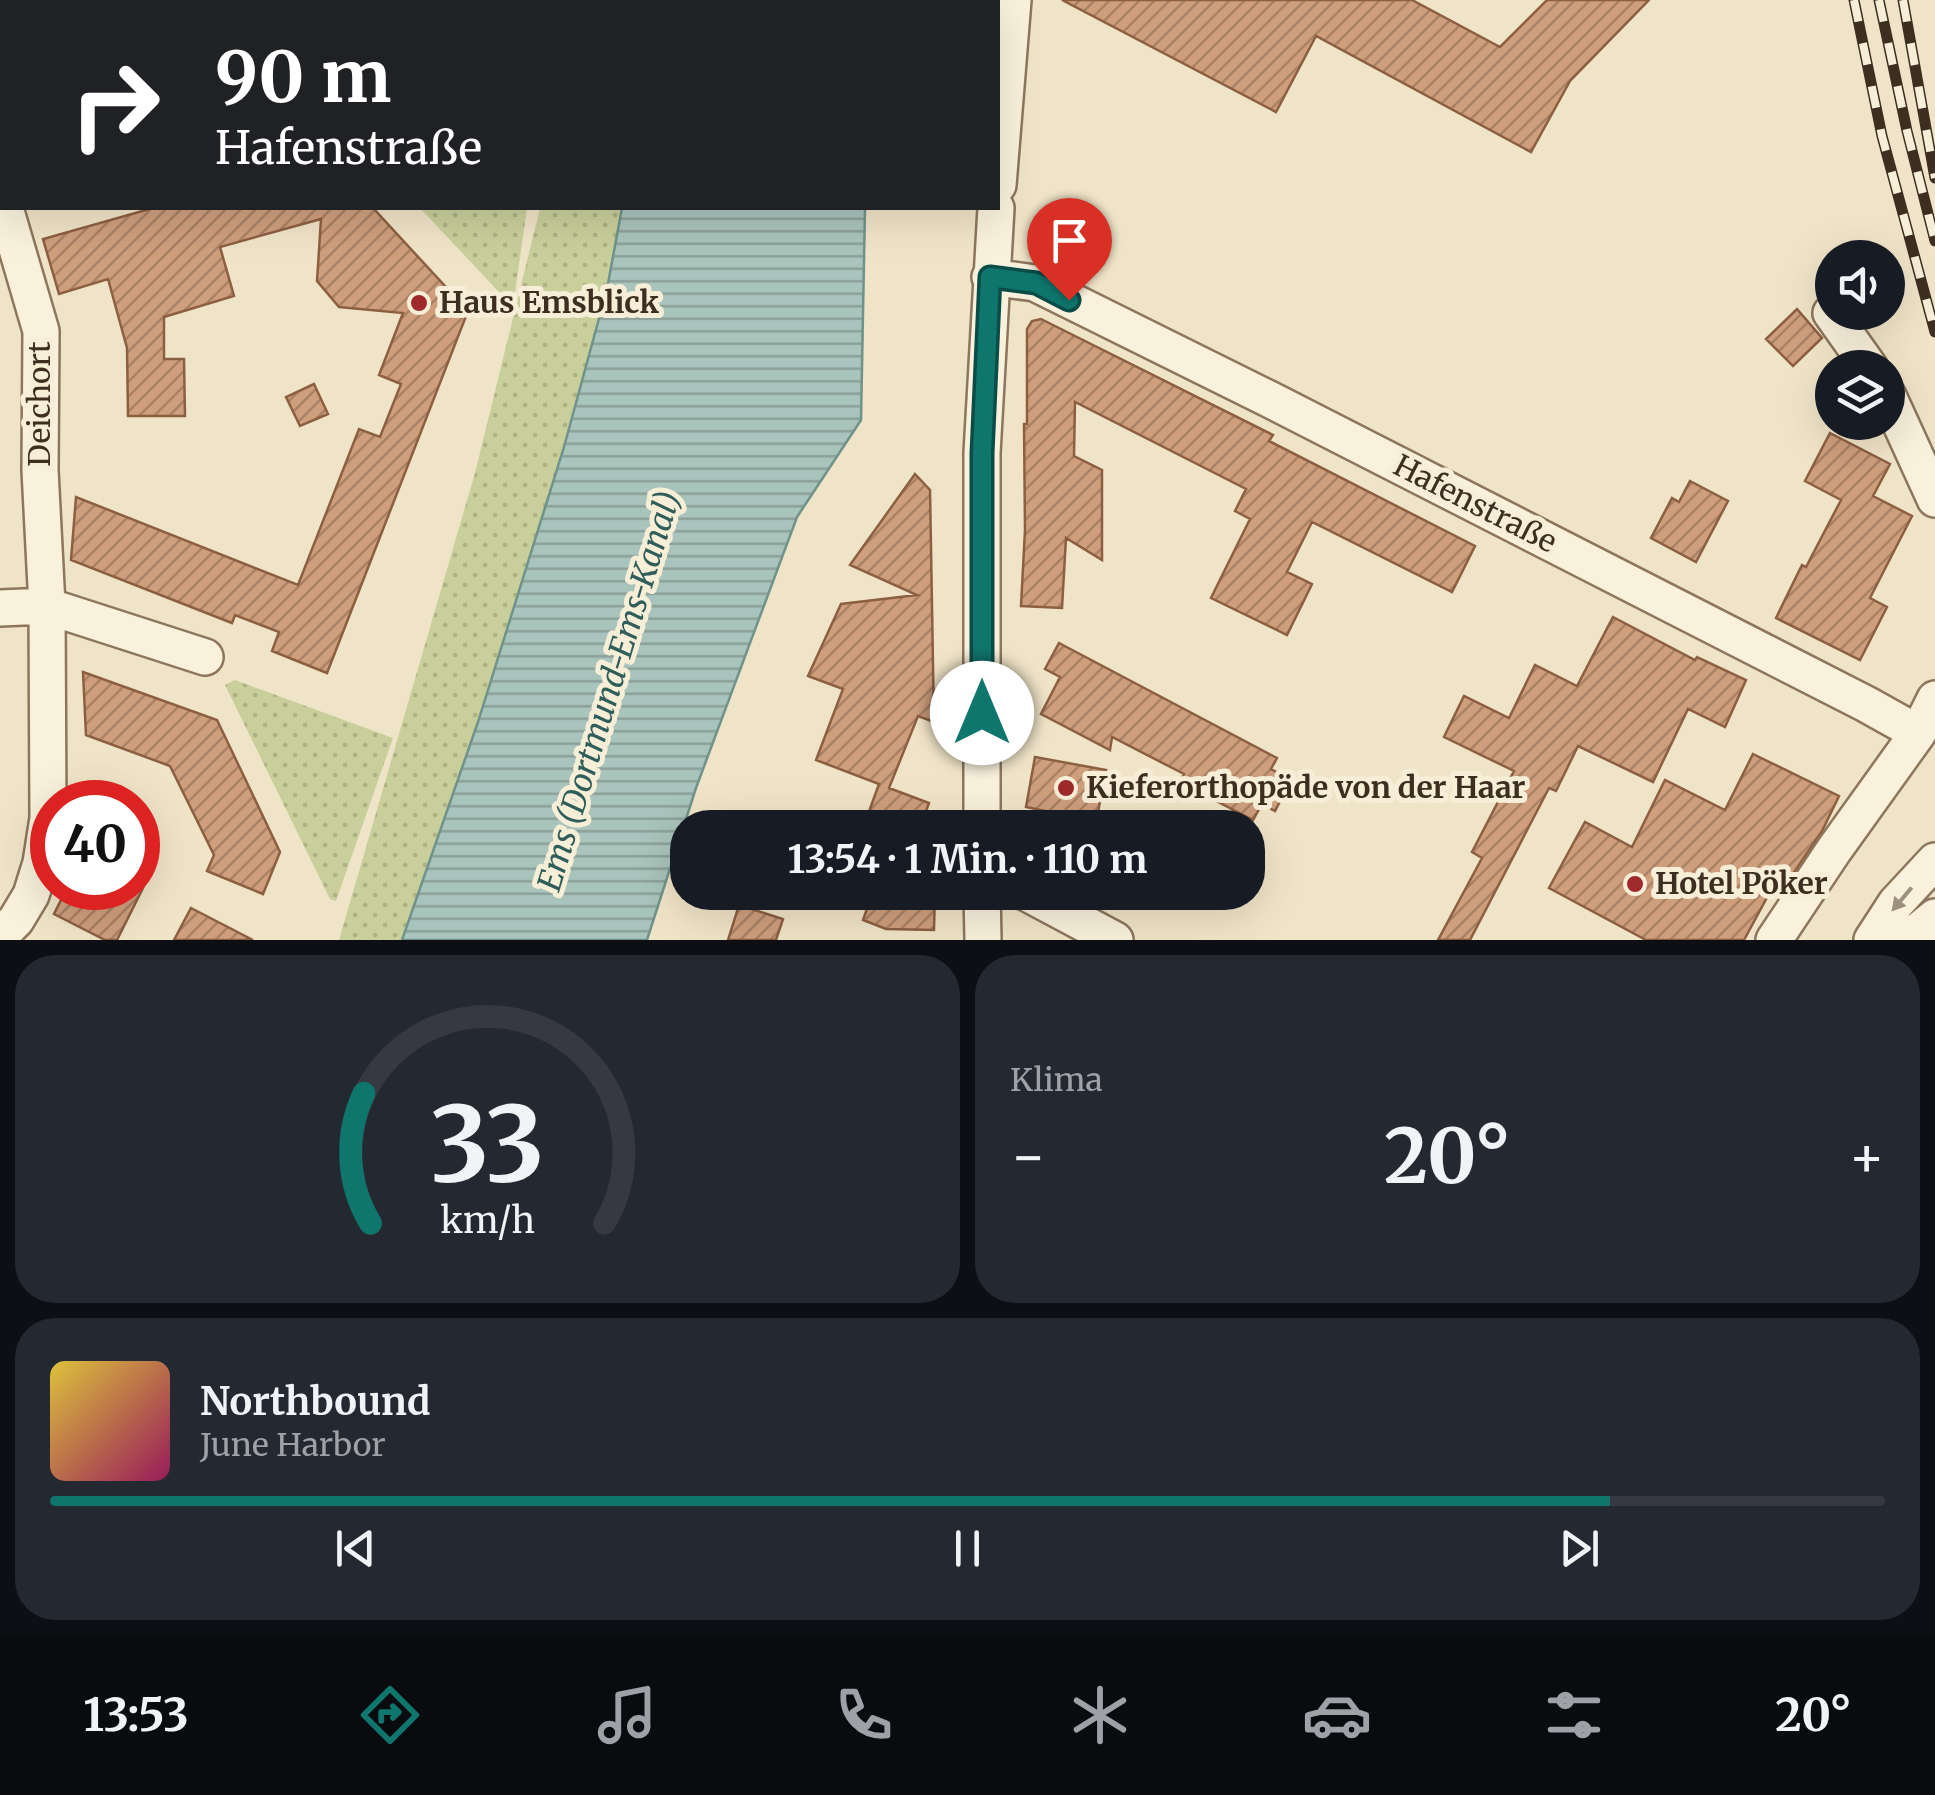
<!DOCTYPE html>
<html lang="de">
<meta charset="utf-8">
<style>
:root{--surface:#171b24;--page:#242831;--text:#f1f3f6;--muted:#9ea1a6;--line:#363941;--accent:#0f766e}
body{margin:0;font-family:Merriweather,serif;background:var(--page);color:var(--text);height:100vh;display:flex;flex-direction:column;font-size:38px;white-space:nowrap}
*{box-sizing:border-box;margin:0}
p{font-size:32px;color:var(--muted)}
.icon{flex:none;width:55px;height:55px;fill:none;stroke:currentColor;stroke-width:2;stroke-linecap:round;stroke-linejoin:round}
.map{position:relative;height:940px;overflow:hidden}
.sheet{display:flex;flex-direction:column;gap:15px;padding:15px;background:#0d0f14;flex:1}
.sheet>*{flex:none}
.guide{position:absolute;left:0px;top:0px;width:1000px;height:210px;box-shadow:0 10px 40px #0002;background:#202124;color:#fff;overflow:hidden}
.fabs{position:absolute;left:1815px;top:240px;display:grid;gap:20px}
.fabs a{display:grid;place-items:center;width:90px;height:90px;border-radius:50%;background:var(--surface);box-shadow:0 10px 40px #0002;font-size:50px}
.speed{position:absolute;left:30px;top:780px;display:flex;gap:20px;font-size:50px;font-weight:700;text-align:center}
.speed>*{display:grid;place-content:center;width:130px;height:130px;border-radius:50%;background:var(--surface);box-shadow:0 10px 40px #0002;line-height:1}
.speed .limit{border:15px solid #d22;background:#fff;color:#111}
.pin{position:absolute;display:grid;place-items:center;width:85px;height:85px;color:#fff;margin:-102px -42px;border-radius:50% 50% 50% 0;rotate:-45deg;box-shadow:0 0 10px #0007}
.pin .icon{rotate:45deg}
.me{position:absolute;width:110px;margin:-55px;rotate:0deg;stroke-linejoin:round;filter:drop-shadow(0 0 8px #0008)}
.turn{display:flex;align-items:center;gap:35px;height:210px;padding:0 50px;font-size:45px}
.turn .icon{width:130px;height:130px;stroke-width:2.5}
.turn b{display:block;font-size:70px;line-height:85px}
.big{font-size:75px;font-weight:700;line-height:1.1}
.sheet .card{flex:1;display:flex;flex-direction:column;justify-content:center;gap:15px;min-width:0;padding:0 35px;border-radius:40px;background:var(--page)}
.sheet .dial{align-items:center;gap:0}
.dial svg{height:260px;overflow:visible;fill:none;stroke:var(--line);stroke-width:7;stroke-linecap:round;text-anchor:middle}
.dial text{fill:var(--text);stroke:none}
.song{display:flex;align-items:center;gap:30px}
.cover{width:120px;height:120px;border-radius:15px;background:linear-gradient(135deg,hsl(50 70% 55%),hsl(330 70% 35%))}
.played{height:10px;border-radius:5px;background:linear-gradient(90deg,var(--accent) 85%,var(--line) 85%)}
.keys{display:flex;justify-content:space-around;direction:ltr}
.heat{display:flex;justify-content:space-between;align-items:center;font-size:55px;direction:ltr}
.sheet .tiles{flex:1;display:grid;gap:15px;grid-template-columns:1fr 1fr}
.card:last-child{grid-column:span 2}
.trip{position:absolute;left:670px;top:810px;width:595px;height:100px;border-radius:40px;background:var(--surface);box-shadow:0 10px 40px #0002;font-weight:700;line-height:100px;text-align:center}
.tab-bar{display:flex;height:160px;justify-content:space-around;align-items:center;background:#090b0e;color:var(--muted)}
.tab-bar .icon{width:70px;height:70px}
.tab-bar .current{color:var(--accent)}
.tab-bar b{font-size:45px;color:var(--text)}
.map>svg:first-child{display:block}
.grass{fill:url(#grass-dots)}
.water{fill:url(#water-rules);stroke:#6f938a;stroke-width:2.5}
.building{fill:url(#building-hatch);stroke:#8d5f41;stroke-width:2.5}
.lines{fill:none;stroke-linecap:round;stroke-linejoin:round}
.minor-casing{stroke:#8d765c;stroke-width:40}
.minor{stroke:#faf1dc;stroke-width:35}
.rail-casing{stroke:#3d2e20;stroke-width:11}
.rail{stroke:#f7eed8;stroke-width:8;stroke-dasharray:22;stroke-linecap:butt}
.oneway{fill:#9c907e}
.route-casing{stroke:#0a4d48;stroke-width:25}
.route{stroke:#0f766e;stroke-width:18}
.poi-dot{fill:#9e2a2b;stroke:#f7eed8;stroke-width:4}
.labels{text-anchor:middle;stroke-width:10;stroke-linejoin:round;paint-order:stroke}
.poi-label{font-size:30px;font-weight:bold;fill:#3d2e20;stroke:#f7eed8;text-anchor:start}
.street-label{font-size:30px;fill:#3d2e20;stroke:#f7eed8}
.water-label{font-size:32px;font-style:italic;fill:#2f5d5a;stroke:#f7eed8}
</style>
<div class="map">
<svg width="1935" height="940" viewBox="0 0 1935 940">
<defs>
<pattern id="grass-dots" width="8" height="8" patternUnits="userSpaceOnUse" patternTransform="scale(2.5)"><rect width="8" height="8" fill="#c9cf9b"/><path d="M2 2h.1M6 6h.1" fill="none" stroke="#aeb285" stroke-width="1.8" stroke-linecap="round"/></pattern>
<pattern id="water-rules" width="6" height="5" patternUnits="userSpaceOnUse" patternTransform="scale(2.5)"><rect width="6" height="5" fill="#a9c4bc"/><path d="M0 2.5h6" fill="none" stroke="#8ba098"/></pattern>
<pattern id="building-hatch" width="6" height="6" patternUnits="userSpaceOnUse" patternTransform="scale(2.5)"><rect width="6" height="6" fill="#cf9f7d"/><path d="M-1 1l2-2M0 6l6-6M5 7l2-2" fill="none" stroke="#a98266"/></pattern>
</defs>
<rect width="100%" height="100%" fill="#f0e4c8"/>
<path class="grass" d="M 420,208 L 527,208 L 513,307 Z
M 540,208 L 622,208 L 607,289 L 564,447 L 478,722 L 402,940 L 339,940 L 475,473 Z
M 235,680 L 393,738 L 336,901 L 330,899 L 225,685 Z"/>
<path class="water" d="M 656,0 L 870,0 L 870,2 L 655,2 Z
M 622,208 L 865,208 L 861,420 L 797,517 L 696,788 L 647,940 L 402,940 L 478,722 L 564,447 L 607,289 Z"/>
<path class="building" d="M 1062,0 L 1412,0 L 1500,47 L 1547,0 L 1649,0 L 1570,81 L 1531,152 L 1316,36 L 1276,112 Z
M 153,208 L 373,208 L 468,311 L 327,673 L 272,651 L 279,632 L 235,615 L 232,623 L 71,560 L 76,497 L 298,585 L 359,429 L 380,437 L 401,384 L 379,375 L 403,313 L 339,307 L 317,281 L 321,219 L 220,247 L 234,296 L 164,317 L 164,359 L 184,359 L 185,416 L 128,416 L 127,348 L 108,279 L 59,294 L 43,239 Z
M 1797,309 L 1822,338 L 1793,366 L 1766,339 Z
M 1041,319 L 1273,435 L 1269,441 L 1475,546 L 1452,592 L 1312,522 L 1287,572 L 1312,584 L 1287,635 L 1211,598 L 1250,519 L 1235,511 L 1246,489 L 1075,402 L 1074,456 L 1102,470 L 1102,560 L 1066,538 L 1062,608 L 1021,606 L 1025,530 L 1024,424 L 1027,424 L 1027,329 L 1032,321 Z
M 314,384 L 328,414 L 300,426 L 286,397 Z
M 1830,433 L 1890,464 L 1873,496 L 1912,516 L 1870,598 L 1887,607 L 1860,660 L 1776,618 L 1802,565 L 1806,567 L 1841,500 L 1805,481 Z
M 915,474 L 930,490 L 934,722 L 918,716 L 889,788 L 929,803 L 920,828 L 863,828 L 879,784 L 816,760 L 843,689 L 808,676 L 841,604 L 917,595 L 850,565 Z
M 1690,481 L 1728,501 L 1696,562 L 1651,538 L 1672,498 L 1679,502 Z
M 1613,617 L 1695,660 L 1697,657 L 1746,680 L 1725,727 L 1688,709 L 1653,782 L 1578,746 L 1556,791 L 1549,788 L 1470,940 L 1438,940 L 1482,858 L 1472,852 L 1514,771 L 1444,737 L 1464,696 L 1509,718 L 1535,665 L 1577,686 Z
M 1059,643 L 1277,758 L 1271,769 L 1291,780 L 1275,811 L 1262,804 L 1253,820 L 1180,782 L 1184,774 L 1112,737 L 1110,750 L 1041,714 L 1060,677 L 1045,669 Z
M 83,672 L 217,720 L 280,852 L 263,894 L 207,871 L 214,855 L 170,766 L 86,735 Z
M 1753,754 L 1839,796 L 1822,831 L 1778,896 L 1770,892 L 1744,940 L 1646,940 L 1549,888 L 1585,822 L 1632,847 L 1665,780 L 1725,810 Z
M 1035,757 L 1106,770 L 1095,828 L 1052,828 L 1055,813 L 1026,807 Z
M 67,888 L 143,888 L 117,940 L 105,940 L 54,914 Z
M 873,892 L 935,892 L 934,930 L 886,929 L 863,920 Z
M 739,905 L 783,919 L 776,940 L 728,940 Z
M 191,908 L 253,940 L 174,940 Z"/>
<g class="lines">
<g class="minor-casing">
<path id="minor" d="M 85,0 L 85,2
M 998,185 L 1013,0
M 990,277 L 1035,283 L 1269,399 L 1866,704 L 1918,733
M 1831,313 L 1870,368
M 1888,396 L 1935,499
M 0,608 L 47,606 L 205,657
M 982,828 L 982,453 L 996,208
M 982,892 L 983,940
M 1025,892 L 1115,940
M 0,936 L 16,920 L 31,895 L 41,863 L 48,818 L 47,606 L 40,470 L 41,331 L 5,208
M 1774,940 L 1834,850 L 1918,733 L 1935,699
M 1872,940 L 1896,903 L 1935,861
M 1907,940 L 1935,917"/>
</g>
<use href="#minor" class="minor"/>
<g class="rail-casing">
<path id="rail" d="M 1854,0 L 1882,136 L 1935,332
M 1879,0 L 1907,131 L 1935,241
M 1903,0 L 1935,178"/>
</g>
<use href="#rail" class="rail"/>
</g>
<defs><path id="oneway-solid" d="M-6-.8H1V-3.2L6.5 0L1 3.2V.8H-6Z" transform="scale(2.5)"/></defs>
<use class="oneway" href="#oneway-solid" transform="translate(1902 899) rotate(130)"/>
<g class="lines">
<g class="route-casing">
<path id="route" d="M 982,713 L 982,453 L 990,277 L 1036,283 L 1069,300"/>
</g>
<use href="#route" class="route"/>
</g>
<g class="poi-dot">
<circle cx="419" cy="303" r="10"/>
<circle cx="1066" cy="788" r="10"/>
<circle cx="1635" cy="884" r="10"/>
</g>
<g class="labels">
<g class="poi-label">
<text x="439" y="313">Haus Emsblick</text>
<text x="1086" y="798">Kieferorthopäde von der Haar</text>
<text x="1655" y="894">Hotel Pöker</text>
</g>
<g class="street-label">
<text transform="translate(40 404) rotate(-90)" y="10">Deichort</text>
<text transform="translate(1475 504) rotate(27)" y="10">Hafenstraße</text>
</g>
<g class="water-label">
<text transform="translate(609 691) rotate(-73)" y="11">Ems (Dortmund-Ems-Kanal)</text>
</g>
</g>
</svg>
<div class="fabs">
<a><svg class="icon" aria-label="sound" viewBox="0 0 24 24"><path d="M4 9h4l5-4v14l-5-4H4zM17 9q2 3 0 6"/></svg></a>
<a><svg class="icon" aria-label="layers" viewBox="0 0 24 24"><path d="M12 4l9 5-9 5-9-5zM3 14l9 5 9-5"/></svg></a>
</div>
<div class="speed"><div class="limit">40</div></div>
<div class="pin" style="left:1069px;top:300px;background:#d93025"><svg class="icon" aria-label="arrive" viewBox="0 0 24 24"><path d="M6 21V4h12l-3 4 3 4H6"/></svg></div>
<svg class="me" style="left:982px;top:713px" viewBox="-20 -20 40 40"><circle r="19" fill="#fff"/><path d="M0-13L10 11 0 6-10 11z" fill="#0f766e"/></svg>
<div class="trip">13:54 · 1 Min. · 110 m</div>
<div class="guide">
<div class="turn"><svg class="icon" aria-label="right" viewBox="0 0 24 24"><path d="M7 20v-9h11M14 6l5 5-5 5"/></svg><div><b>90 m</b>Hafenstraße</div></div>
</div>
</div>
<section class="sheet">
<div class="tiles">
<div class="card dial"><svg viewBox="0 0 100 80">
<path d="M14 69A42 42 0 1 1 86 69"/>
<path d="M14 69A42 42 0 0 1 12 29" stroke="#0f766e"/>
<text x="50" y="56" font-size="32" font-weight="700">33</text>
<text x="50" y="72" font-size="11">km/h</text>
</svg></div>
<div class="card"><p>Klima</p>
<div class="heat"><a>−</a><b class="big">20°</b><a>+</a></div>
</div>
<div class="card">
<div class="song"><i class="cover"></i><div><b>Northbound</b><p>June Harbor</p></div></div>
<div class="played"></div>
<div class="keys"><svg class="icon" aria-label="previous" viewBox="0 0 24 24"><path d="M18 5L8 12l10 7zM5 5v14"/></svg><svg class="icon" aria-label="pause" viewBox="0 0 24 24"><path d="M8 5v14M16 5v14"/></svg><svg class="icon" aria-label="next" viewBox="0 0 24 24"><path d="M6 5l10 7-10 7zM19 5v14"/></svg></div>
</div>
</div>
</section>
<nav class="tab-bar">
<b>13:53</b>
<svg class="icon current" aria-label="directions" viewBox="0 0 24 24"><path d="M12 3l9 9-9 9-9-9zM9 14v-3h6M13 9l2 2-2 2"/></svg>
<svg class="icon" aria-label="music" viewBox="0 0 24 24"><path d="M9 18V5l10-2v13"/><circle cx="6" cy="18" r="3"/><circle cx="16" cy="16" r="3"/></svg>
<svg class="icon" aria-label="phone" viewBox="0 0 24 24"><path d="M5 4h4l2 5-3 2q2 4 5 5l2-3 5 2v4C11 20 4 13 5 4z"/></svg>
<svg class="icon" aria-label="climate" viewBox="0 0 24 24"><path d="M12 3v18M4 7l16 10M4 17L20 7"/></svg>
<svg class="icon" aria-label="car" viewBox="0 0 24 24"><path d="M5 17H2v-5l4-1 3-4h7l3 4 3 1v5h-3M9 17h6M6 11h13"/><circle cx="7" cy="17" r="2"/><circle cx="17" cy="17" r="2"/></svg>
<svg class="icon" aria-label="filters" viewBox="0 0 24 24"><path d="M4 7h16M4 17h16"/><circle cx="9" cy="7" r="2"/><circle cx="15" cy="17" r="2"/></svg>
<b>20°</b>
</nav>
